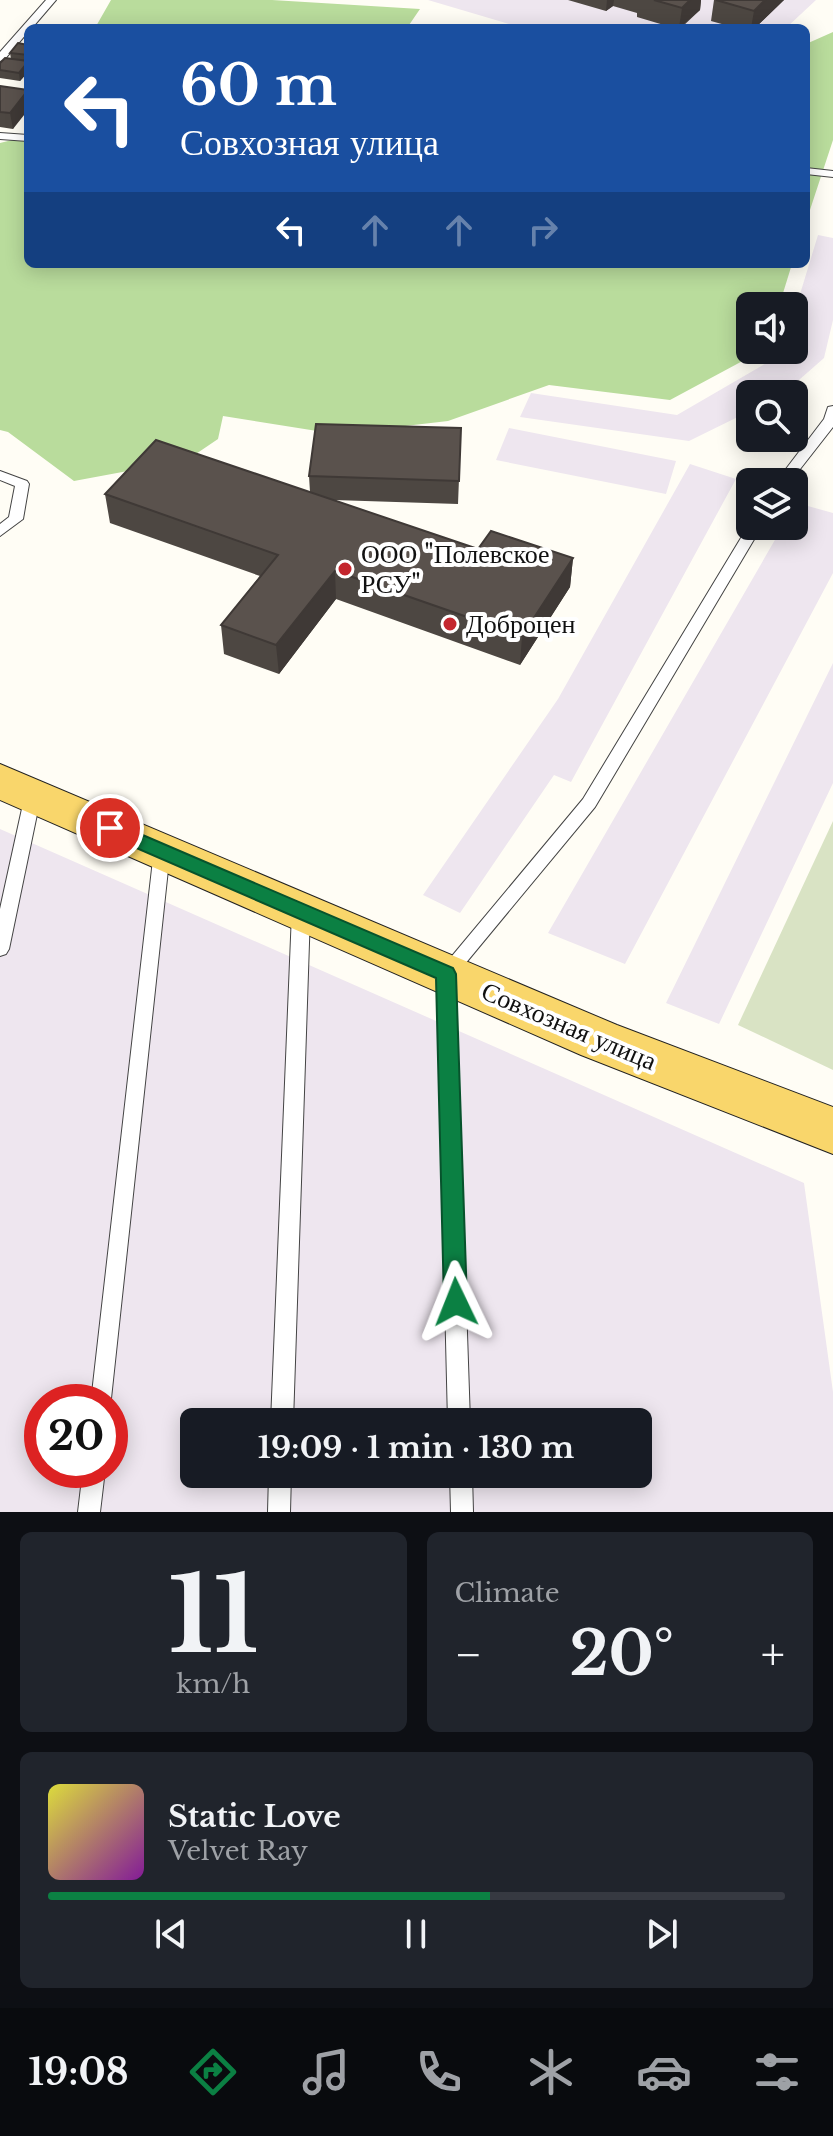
<!DOCTYPE html>
<meta charset="utf-8">
<style>
:root{--surface:#171b24;--page:#20242c;--text:#f1f3f6;--muted:#9ea1a6;--line:#363941;--accent:#0b8043}
body{margin:0;font-family:"Libre Baskerville",serif;background:var(--page);color:var(--text);height:100vh;display:flex;flex-direction:column;font-size:30px;white-space:nowrap}
*{box-sizing:border-box;margin:0}
p{font-size:26px;color:var(--muted)}
.icon{flex:none;width:44px;height:44px;fill:none;stroke:currentColor;stroke-width:2;stroke-linecap:round;stroke-linejoin:round}
.map{position:relative;height:1512px;overflow:hidden}
.panel{display:flex;flex-direction:column;gap:20px;padding:20px;background:#0d0f14;flex:1}
.panel>*{flex:none}
.banner{position:absolute;left:24px;top:24px;width:786px;height:244px;border-radius:12px;box-shadow:0 4px 20px #0003;background:#1a4fa0;color:#fff;overflow:hidden}
.tools{position:absolute;left:736px;top:292px;display:grid;gap:16px}
.tools a{display:grid;place-items:center;width:72px;height:72px;border-radius:12px;background:var(--surface);box-shadow:0 4px 20px #0003;font-size:40px}
.speed{position:absolute;left:24px;top:1384px;display:flex;gap:16px;font-size:40px;font-weight:700;text-align:center}
.speed>*{display:grid;place-content:center;width:104px;height:104px;border-radius:50%;background:var(--surface);box-shadow:0 4px 20px #0003;line-height:1}
.speed .limit{border:12px solid #d22;background:#fff;color:#111}
.pin{position:absolute;display:grid;place-items:center;width:68px;height:68px;color:#fff;margin:-34px;border:4px solid #fff;border-radius:50%;box-shadow:0 2px 8px #0007}
.me{position:absolute;width:88px;margin:-44px;rotate:358deg;stroke-linejoin:round;filter:drop-shadow(0 0 6px #0008)}
.turn{display:flex;align-items:center;gap:28px;height:168px;padding:0 24px;font-size:36px}
.turn .icon{width:104px;height:104px;stroke-width:2.5}
.turn b{display:block;font-size:56px;line-height:68px}
.lanes{display:flex;align-items:center;height:76px;padding:0 24px;background:#0003;justify-content:center;gap:40px;direction:ltr}
.lanes .off{opacity:.35}
.big{font-size:60px;font-weight:800;line-height:1.1}
.panel .tile{flex:1;display:flex;flex-direction:column;justify-content:center;gap:12px;min-width:0;padding:0 28px;border-radius:12px;background:var(--page)}
.panel .dial{align-items:center;gap:0}
.dial b{font-size:104px;line-height:1}
.song{display:flex;align-items:center;gap:24px}
.cover{width:96px;height:96px;border-radius:12px;background:linear-gradient(135deg,hsl(60 70% 55%),hsl(290 70% 35%))}
.played{height:8px;border-radius:4px;background:linear-gradient(90deg,var(--accent) 60%,var(--line) 60%)}
.keys{display:flex;justify-content:space-around;direction:ltr}
.heat{display:flex;justify-content:space-between;align-items:center;font-size:44px;direction:ltr}
.panel .tiles{flex:1;display:grid;gap:20px;grid-template-columns:1fr 1fr}
.tile:last-child{grid-column:span 2}
.trip{position:absolute;left:180px;top:1408px;width:472px;height:80px;border-radius:12px;background:var(--surface);box-shadow:0 4px 20px #0003;font-weight:800;line-height:80px;text-align:center}
.menu{display:flex;height:128px;justify-content:space-around;align-items:center;background:#090b0e;color:var(--muted)}
.menu .icon{width:56px;height:56px}
.menu .on{color:var(--accent)}
.menu b{font-size:36px;color:var(--text)}
.map>svg:first-child{display:block}
.industrial{fill:#eee6ef;fill-rule:evenodd}
.forest{fill:#b9dc9c}
.cemetery{fill:#d9e3c4}
.lines{fill:none;stroke-linecap:round;stroke-linejoin:round}
.lane-casing{stroke:#444;stroke-width:2}
.primary-casing{stroke:#222;stroke-width:2}
.lane{fill:#fff;fill-rule:evenodd}
.primary{fill:#f9d66b;fill-rule:evenodd}
.wall{fill:#4d4742}
.shaded-wall{fill:#3f3936}
.building{fill:#5a524d;stroke:#3f3936;stroke-width:2}
.route{fill:#0b8043;stroke:#07532c;stroke-width:2}
.poi-dot{fill:#c4262e;stroke:#fff;stroke-width:3}
.labels{text-anchor:middle;stroke-width:8;stroke-linejoin:round;paint-order:stroke}
.poi-label{font-size:26px;fill:#111;stroke:#fff;text-anchor:start}
.street-label{font-size:26px;fill:#111;stroke:#fff}
</style>
<div class="map">
<svg width="833" height="1512" viewBox="0 0 833 1512">
<rect width="100%" height="100%" fill="#fffdf5"/>
<path class="industrial" d="M 428,0 L 816,0 L 786,28 L 523,28 Z
M 818,235 L 833,238 L 833,320 L 824,358 L 783,394 L 750,394 L 750,411 L 689,441 L 520,417 L 531,393 L 677,415 L 782,354 L 783,350 L 794,350 L 794,314 Z
M 509,428 L 676,461 L 666,494 L 496,460 Z
M 690,464 L 736,479 L 571,782 L 554,775 L 460,913 L 423,895 L 558,699 Z
M 797,503 L 833,513 L 833,573 L 625,964 L 548,933 L 783,526 L 794,526 Z
M 833,663 L 833,783 L 719,1024 L 666,1003 Z
M 0,829 L 804,1183 L 833,1392 L 833,1512 L 0,1512 ZM 42,1402 L 110,1402 L 110,1470 L 42,1470 ZM 194,1422 L 638,1422 L 638,1474 L 194,1474 Z"/>
<path class="forest" d="M 111,0 L 272,0 L 420,9 L 407,28 L 95,28 Z
M 833,32 L 833,140 L 806,222 L 806,44 Z
M 28,136 L 28,264 L 792,264 L 779,306 L 750,306 L 750,350 L 763,350 L 670,400 L 549,385 L 448,421 L 336,434 L 223,416 L 218,439 L 187,460 L 74,481 L 8,432 L 0,430 L 0,143 Z"/>
<path class="cemetery" d="M 833,821 L 833,1070 L 738,1025 Z"/>
<g class="lines">
<g class="lane-casing">
<path id="lane" d="M 46,0 L 56,0 L 32,28 L 28,28 L 28,32 L 4,60 L 0,61 L 0,52 Z
M 0,133 L 28,135 L 28,141 L 0,139 Z
M 806,168 L 833,171 L 833,177 L 806,174 Z
M 833,406 L 833,427 L 790,482 L 776,482 L 824,419 L 828,407 Z
M 0,471 L 27,481 L 29,484 L 23,519 L 0,536 L 0,524 L 9,517 L 15,486 L 0,480 Z
M 750,523 L 750,526 L 762,526 L 595,807 L 455,976 L 470,1422 L 448,1422 L 437,974 L 583,799 Z
M 33,789 L 39,791 L 41,795 L 9,949 L 6,954 L 0,956 L 0,909 L 25,795 L 27,791 Z
M 162,844 L 168,846 L 170,851 L 110,1408 L 110,1402 L 91,1402 L 154,851 L 156,846 Z
M 301,906 L 307,908 L 310,913 L 293,1422 L 271,1422 L 292,913 L 295,908 Z
M 83,1470 L 105,1470 L 100,1512 L 78,1512 Z
M 269,1474 L 291,1474 L 290,1512 L 268,1512 Z
M 450,1474 L 472,1474 L 473,1512 L 451,1512 Z"/>
</g>
<g class="primary-casing">
<path id="primary" d="M 0,764 L 617,1025 L 833,1107 L 833,1154 L 581,1055 L 0,800 Z"/>
</g>
<use href="#lane" class="lane"/>
<use href="#primary" class="primary"/>
</g>
<path class="wall" d="M 568,0 L 701,0 L 700,10 L 681,28 L 674,28 L 637,17 L 637,13 L 613,6 L 606,11 Z
M 714,0 L 784,0 L 755,28 L 736,28 L 711,21 Z
M 28,45 L 28,72 L 20,81 L 0,78 L 0,63 L 11,59 L 10,53 Z
M 0,86 L 28,90 L 13,129 L 0,127 Z
M 461,428 L 458,504 L 334,500 L 478,549 L 573,558 L 570,587 L 520,665 L 336,599 L 279,674 L 224,654 L 221,625 L 260,576 L 110,523 L 105,494 L 310,492 L 309,476 Z"/>
<path class="shaded-wall" d="M 607,0 L 614,0 L 613,6 L 606,11 Z
M 690,0 L 701,0 L 700,10 L 679,28 L 682,8 Z
M 765,0 L 784,0 L 755,28 L 751,28 L 754,11 Z
M 28,62 L 28,72 L 20,81 L 19,73 Z
M 28,91 L 28,110 L 13,129 L 10,113 Z
M 573,558 L 570,587 L 520,665 L 522,636 Z
M 335,571 L 336,599 L 279,674 L 276,645 Z"/>
<path class="building" d="M 654,0 L 690,0 L 682,8 Z
M 716,0 L 765,0 L 754,11 Z
M 18,43 L 28,45 L 28,55 L 10,53 Z
M 5,58 L 28,61 L 28,62 L 19,73 L 0,70 L 0,63 Z
M 0,86 L 28,90 L 10,113 L 0,112 Z
M 316,424 L 461,428 L 459,481 L 309,476 Z
M 156,440 L 478,549 L 491,531 L 573,558 L 522,636 L 335,571 L 276,645 L 221,625 L 278,555 L 105,494 Z"/>
<path class="route" d="M 110,821 L 453,968 L 456,974 L 467,1302 L 464,1310 L 456,1313 L 448,1310 L 444,1302 L 436,978 L 104,834 L 101,828 L 104,823 Z"/>
<g class="poi-dot">
<circle cx="345" cy="569" r="8"/>
<circle cx="450" cy="624" r="8"/>
</g>
<g class="labels">
<g class="poi-label">
<text x="361" y="563">ООО "Полевское<tspan x="361" dy="30">РСУ"</tspan></text>
<text x="466" y="633">Доброцен</text>
</g>
<g class="street-label">
<text transform="translate(569 1026) rotate(23)" y="9">Совхозная улица</text>
</g>
</g>
</svg>
<div class="tools">
<a><svg class="icon" aria-label="sound" viewBox="0 0 24 24"><path d="M4 9h4l5-4v14l-5-4H4zM17 9q2 3 0 6"/></svg></a>
<a><svg class="icon" aria-label="search" viewBox="0 0 24 24"><circle cx="10" cy="10" r="6"/><path d="M15 15l6 6"/></svg></a>
<a><svg class="icon" aria-label="layers" viewBox="0 0 24 24"><path d="M12 4l9 5-9 5-9-5zM3 14l9 5 9-5"/></svg></a>
</div>
<div class="speed"><div class="limit">20</div></div>
<div class="pin" style="left:110px;top:828px;background:#d93025"><svg class="icon" aria-label="arrive" viewBox="0 0 24 24"><path d="M6 21V4h12l-3 4 3 4H6"/></svg></div>
<svg class="me" style="left:456px;top:1302px" viewBox="-20 -20 40 40"><path d="M0-17L14 15 0 8-14 15z" fill="#0b8043" stroke="#fff" stroke-width="4"/></svg>
<div class="trip">19:09 · 1 min · 130 m</div>
<div class="banner">
<div class="turn"><svg class="icon" aria-label="left" viewBox="0 0 24 24"><path d="M17 20v-9H6M10 6l-5 5 5 5"/></svg><div><b>60 m</b>Совхозная улица</div></div>
<div class="lanes"><svg class="icon" aria-label="left" viewBox="0 0 24 24"><path d="M17 20v-9H6M10 6l-5 5 5 5"/></svg><svg class="icon off" aria-label="ahead" viewBox="0 0 24 24"><path d="M12 20V5M6 11l6-6 6 6"/></svg><svg class="icon off" aria-label="ahead" viewBox="0 0 24 24"><path d="M12 20V5M6 11l6-6 6 6"/></svg><svg class="icon off" aria-label="right" viewBox="0 0 24 24"><path d="M7 20v-9h11M14 6l5 5-5 5"/></svg></div>
</div>
</div>
<section class="panel">
<div class="tiles">
<div class="tile dial"><b>11</b><p>km/h</p></div>
<div class="tile"><p>Climate</p>
<div class="heat"><a>−</a><b class="big">20°</b><a>+</a></div>
</div>
<div class="tile">
<div class="song"><i class="cover"></i><div><b>Static Love</b><p>Velvet Ray</p></div></div>
<div class="played"></div>
<div class="keys"><svg class="icon" aria-label="previous" viewBox="0 0 24 24"><path d="M18 5L8 12l10 7zM5 5v14"/></svg><svg class="icon" aria-label="pause" viewBox="0 0 24 24"><path d="M8 5v14M16 5v14"/></svg><svg class="icon" aria-label="next" viewBox="0 0 24 24"><path d="M6 5l10 7-10 7zM19 5v14"/></svg></div>
</div>
</div>
</section>
<nav class="menu">
<b>19:08</b>
<svg class="icon on" aria-label="directions" viewBox="0 0 24 24"><path d="M12 3l9 9-9 9-9-9zM9 14v-3h6M13 9l2 2-2 2"/></svg>
<svg class="icon" aria-label="music" viewBox="0 0 24 24"><path d="M9 18V5l10-2v13"/><circle cx="6" cy="18" r="3"/><circle cx="16" cy="16" r="3"/></svg>
<svg class="icon" aria-label="phone" viewBox="0 0 24 24"><path d="M5 4h4l2 5-3 2q2 4 5 5l2-3 5 2v4C11 20 4 13 5 4z"/></svg>
<svg class="icon" aria-label="climate" viewBox="0 0 24 24"><path d="M12 3v18M4 7l16 10M4 17L20 7"/></svg>
<svg class="icon" aria-label="car" viewBox="0 0 24 24"><path d="M5 17H2v-5l4-1 3-4h7l3 4 3 1v5h-3M9 17h6M6 11h13"/><circle cx="7" cy="17" r="2"/><circle cx="17" cy="17" r="2"/></svg>
<svg class="icon" aria-label="filters" viewBox="0 0 24 24"><path d="M4 7h16M4 17h16"/><circle cx="9" cy="7" r="2"/><circle cx="15" cy="17" r="2"/></svg>
</nav>
